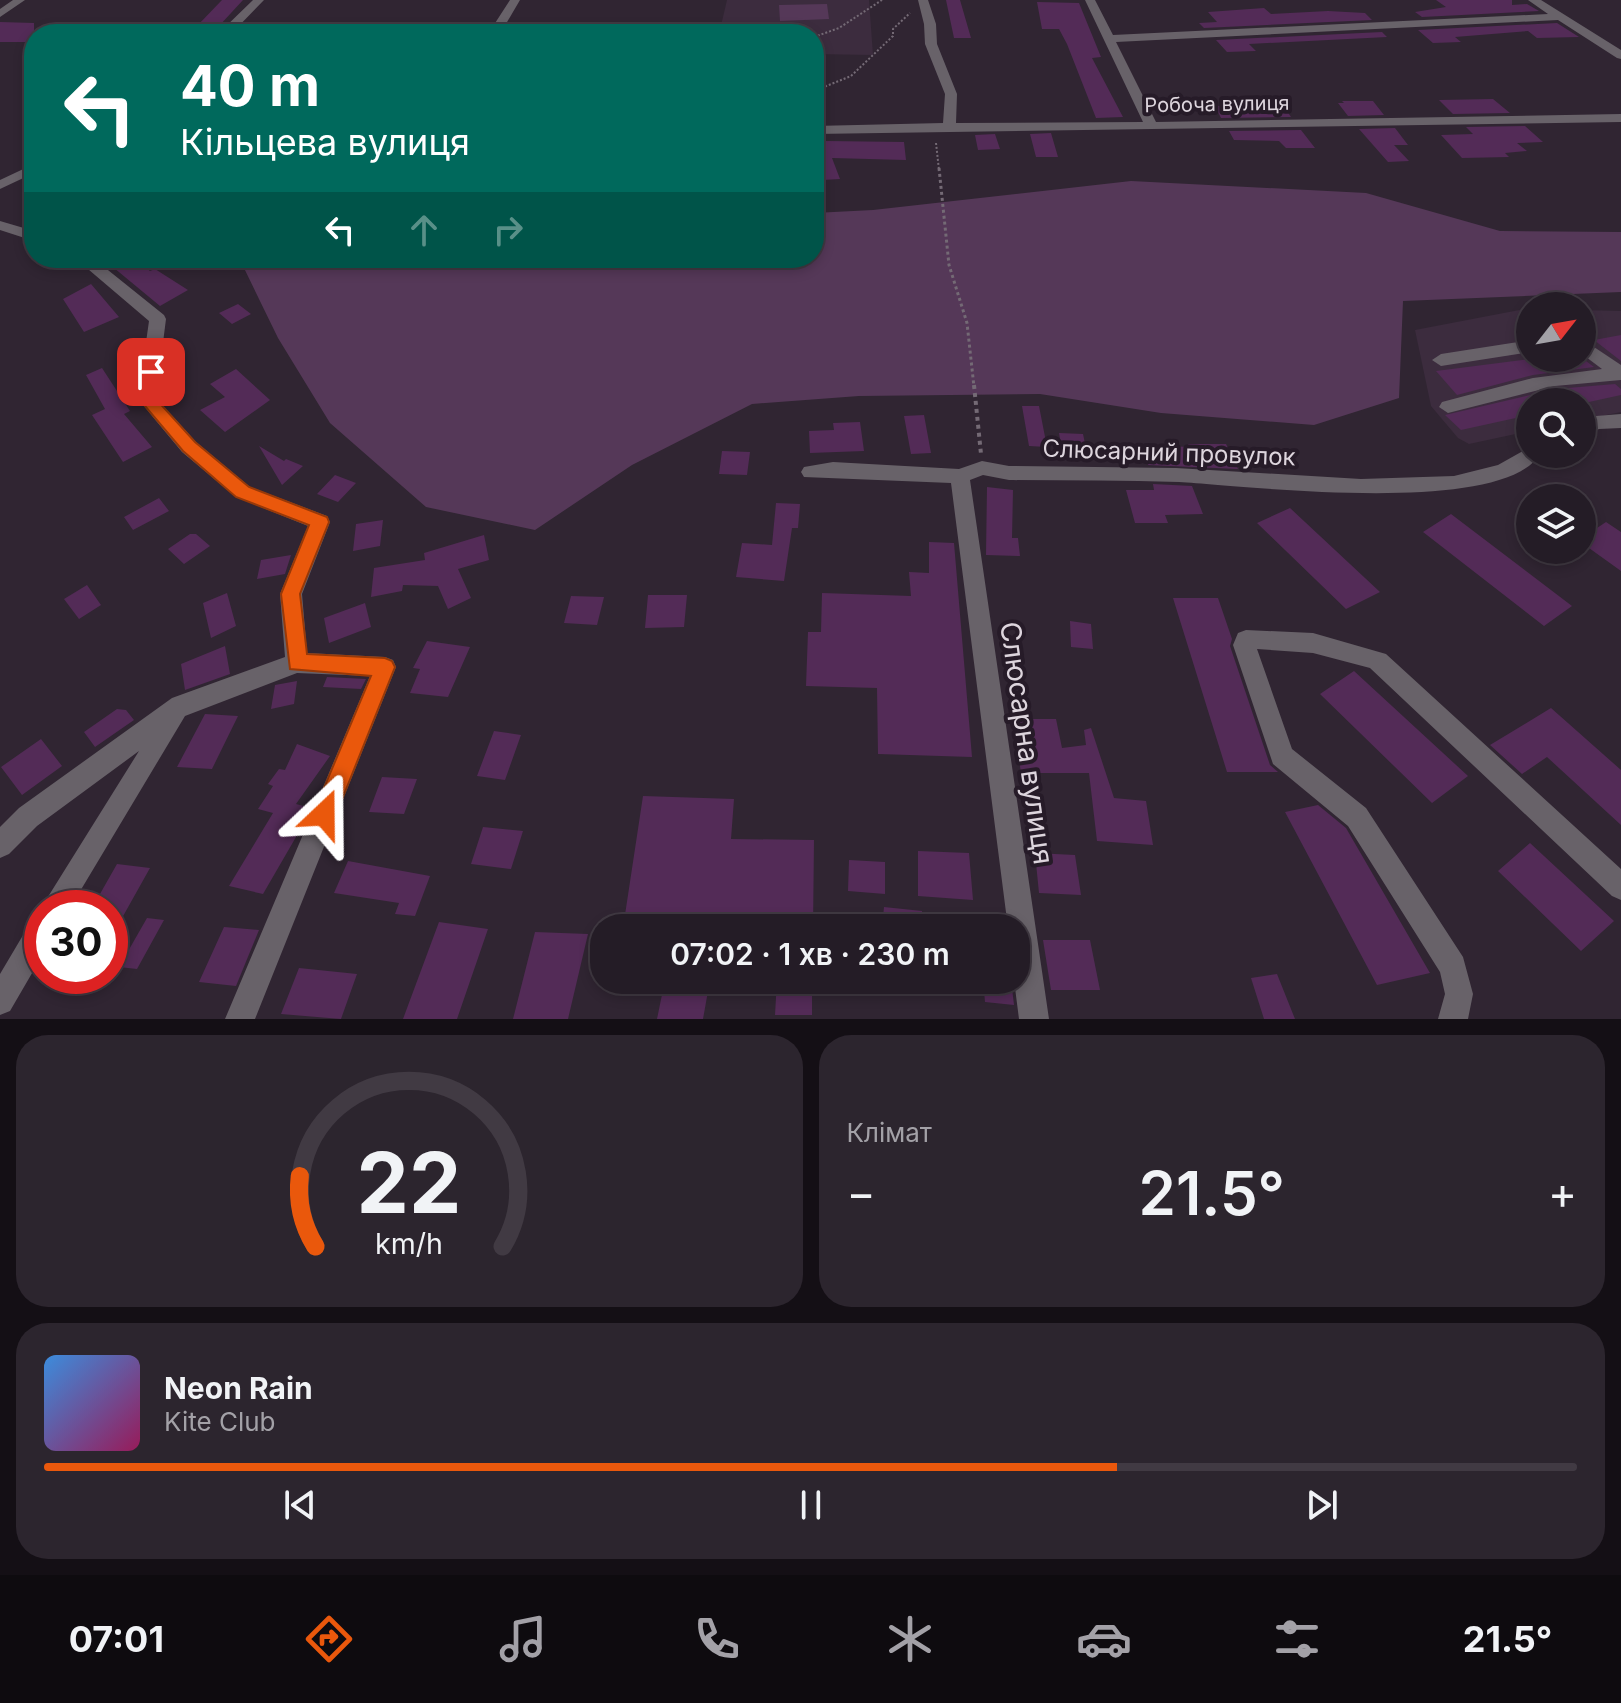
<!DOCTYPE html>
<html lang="uk">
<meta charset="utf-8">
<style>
:root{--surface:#241c26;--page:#2c252e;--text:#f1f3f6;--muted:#a3a1a7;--line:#413a43;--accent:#ea580c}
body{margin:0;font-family:Inter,sans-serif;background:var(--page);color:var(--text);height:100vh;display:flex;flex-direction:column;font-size:30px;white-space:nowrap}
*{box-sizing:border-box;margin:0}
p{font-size:26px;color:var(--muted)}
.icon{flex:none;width:44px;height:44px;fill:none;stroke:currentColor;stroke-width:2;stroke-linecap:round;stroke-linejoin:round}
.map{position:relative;height:1019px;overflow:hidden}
.side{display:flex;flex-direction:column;gap:16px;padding:16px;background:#140f15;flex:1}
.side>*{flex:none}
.banner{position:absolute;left:24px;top:24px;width:800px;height:244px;border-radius:32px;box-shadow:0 4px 12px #0003,0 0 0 2px var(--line);background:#00695c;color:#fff;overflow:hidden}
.needle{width:52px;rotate:59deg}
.buttons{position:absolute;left:1516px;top:292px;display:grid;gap:16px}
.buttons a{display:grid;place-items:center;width:80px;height:80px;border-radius:50%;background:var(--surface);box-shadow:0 4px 12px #0003,0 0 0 2px var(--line);font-size:40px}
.speed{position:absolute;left:24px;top:890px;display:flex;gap:16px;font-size:40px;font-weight:700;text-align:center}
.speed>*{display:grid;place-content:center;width:104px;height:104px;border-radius:50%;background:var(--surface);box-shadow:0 4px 12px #0003,0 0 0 2px var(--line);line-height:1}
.speed .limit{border:12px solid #d22;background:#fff;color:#111}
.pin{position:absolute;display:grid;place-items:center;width:68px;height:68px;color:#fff;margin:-34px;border-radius:16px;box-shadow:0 4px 12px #0006}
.me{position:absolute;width:88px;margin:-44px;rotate:23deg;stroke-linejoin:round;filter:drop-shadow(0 0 6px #0008)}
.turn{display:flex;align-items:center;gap:28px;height:168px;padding:0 24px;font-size:36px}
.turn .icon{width:104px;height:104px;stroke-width:2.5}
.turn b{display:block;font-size:56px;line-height:68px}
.lanes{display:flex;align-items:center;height:76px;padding:0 24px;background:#0003;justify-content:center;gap:40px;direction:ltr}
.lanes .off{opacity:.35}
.big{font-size:60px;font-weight:600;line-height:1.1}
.side .tile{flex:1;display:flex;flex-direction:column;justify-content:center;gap:12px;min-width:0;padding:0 28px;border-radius:32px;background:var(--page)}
.side .dial{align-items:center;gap:0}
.dial svg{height:208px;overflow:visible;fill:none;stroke:var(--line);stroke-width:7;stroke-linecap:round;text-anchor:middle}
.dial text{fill:var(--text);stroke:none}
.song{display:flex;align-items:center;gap:24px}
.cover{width:96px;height:96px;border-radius:12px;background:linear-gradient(135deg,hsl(210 70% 55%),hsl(330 70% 35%))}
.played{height:8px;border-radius:4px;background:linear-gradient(90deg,var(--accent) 70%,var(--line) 70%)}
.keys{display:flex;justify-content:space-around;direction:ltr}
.heat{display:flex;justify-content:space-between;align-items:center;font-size:44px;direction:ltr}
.side .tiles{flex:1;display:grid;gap:16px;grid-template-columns:1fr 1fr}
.tile:last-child{grid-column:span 2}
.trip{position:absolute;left:590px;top:914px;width:440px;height:80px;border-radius:32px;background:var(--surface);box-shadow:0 4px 12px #0003,0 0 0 2px var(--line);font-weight:600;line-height:80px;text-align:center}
.menu{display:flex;height:128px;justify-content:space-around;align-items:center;background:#0e0b0f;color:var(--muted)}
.menu .icon{width:56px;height:56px}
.menu .on{color:var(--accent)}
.menu b{font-size:36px;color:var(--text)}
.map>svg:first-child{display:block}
.built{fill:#3c2c3e}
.green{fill:#553858}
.building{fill:#532b57}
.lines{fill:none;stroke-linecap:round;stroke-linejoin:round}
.path-far2{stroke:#746a75;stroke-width:2;stroke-dasharray:2 2;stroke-linecap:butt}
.path-far1{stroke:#746a75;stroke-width:3;stroke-dasharray:3 3;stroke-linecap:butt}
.path{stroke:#746a75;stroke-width:4;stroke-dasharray:4 4;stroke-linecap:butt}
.minor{fill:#686269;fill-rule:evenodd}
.route{fill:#ea580c;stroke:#983908;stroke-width:2}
.labels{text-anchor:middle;stroke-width:8;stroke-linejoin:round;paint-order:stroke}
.far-street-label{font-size:20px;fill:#ddd5dd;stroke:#261b28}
.street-label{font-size:24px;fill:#ddd5dd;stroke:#261b28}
.near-street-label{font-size:28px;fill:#ddd5dd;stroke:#261b28}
</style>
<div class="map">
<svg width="1621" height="1019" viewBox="0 0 1621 1019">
<rect width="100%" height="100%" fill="#302532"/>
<path class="built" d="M 727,0 L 869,0 L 873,55 L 814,54 L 814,34 L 719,34 Z
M 1530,308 L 1530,358 L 1582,358 L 1582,310 L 1621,311 L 1621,412 L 1582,420 L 1582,402 L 1530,402 L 1530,431 L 1469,444 L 1458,438 L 1431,406 L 1415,330 Z"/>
<path class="green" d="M 827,4 L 829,19 L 780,21 L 779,5 Z
M 1131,181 L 1366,193 L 1500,231 L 1621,232 L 1621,292 L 1403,301 L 1399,398 L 1314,425 L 1161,413 L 1040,394 L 859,396 L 752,404 L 632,465 L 535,530 L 426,507 L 330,423 L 278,338 L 243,266 L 227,258 L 814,258 L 814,213 L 873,210 Z"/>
<path class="building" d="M 222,0 L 243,0 L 219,26 L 197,26 Z
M 946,0 L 960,0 L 971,38 L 954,38 Z
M 1436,0 L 1512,0 L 1512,5 L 1527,4 L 1539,11 L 1422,17 L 1415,12 L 1446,7 Z
M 1037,2 L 1079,3 L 1101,57 L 1092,58 L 1123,117 L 1096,118 L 1067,44 L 1059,29 L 1042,29 Z
M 1264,8 L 1271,14 L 1328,11 L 1365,13 L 1372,20 L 1204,28 L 1199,23 L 1217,22 L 1208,12 Z
M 0,22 L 34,23 L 34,42 L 0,42 Z
M 1557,23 L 1579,37 L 1537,38 L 1528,31 L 1455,37 L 1461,42 L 1433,43 L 1418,30 Z
M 1382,32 L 1387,37 L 1249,44 L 1256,51 L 1227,52 L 1216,40 Z
M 1493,99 L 1510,113 L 1453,114 L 1439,100 Z
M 1342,101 L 1373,101 L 1384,115 L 1348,116 L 1338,103 L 1344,103 Z
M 1283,105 L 1291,117 L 1221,118 L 1215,106 Z
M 1525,126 L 1543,142 L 1517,143 L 1527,151 L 1505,153 L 1509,157 L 1462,158 L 1441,135 L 1473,134 L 1466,127 Z
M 1395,128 L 1408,145 L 1394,145 L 1409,161 L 1388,162 L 1359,129 Z
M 1301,130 L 1315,148 L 1286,148 L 1279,141 L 1234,140 L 1229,131 Z
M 1051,133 L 1058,157 L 1036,157 L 1030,134 Z
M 995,134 L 1000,149 L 978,150 L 975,135 Z
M 814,137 L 825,137 L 826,141 L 904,142 L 906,160 L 832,158 L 840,179 L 822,180 L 814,158 Z
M 102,258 L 133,258 L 150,271 L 155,269 L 188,290 L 160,306 Z
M 91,284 L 119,317 L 84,332 L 63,299 Z
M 238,304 L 251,314 L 232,324 L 219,313 Z
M 1621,335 L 1621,361 L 1594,340 Z
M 1538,358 L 1582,358 L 1594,367 L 1533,375 L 1457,395 L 1436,371 Z
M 102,368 L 130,411 L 124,414 L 152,447 L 123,462 L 92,415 L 105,409 L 86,375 Z
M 236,369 L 270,400 L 225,432 L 200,410 L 225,397 L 210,384 Z
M 1615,384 L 1621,389 L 1621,395 L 1589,402 L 1530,402 L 1530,415 L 1461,430 L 1445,415 L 1556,389 Z
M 1022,406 L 1039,406 L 1047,447 L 1029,446 Z
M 924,415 L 931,453 L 911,454 L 904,416 Z
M 860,422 L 864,451 L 810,453 L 809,431 L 834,430 L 833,423 Z
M 1059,433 L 1083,434 L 1088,458 L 1063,457 Z
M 1188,444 L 1226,444 L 1238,469 L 1148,465 L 1144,445 L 1189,447 Z
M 259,446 L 284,461 L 286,459 L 303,466 L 282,485 Z
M 722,451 L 750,452 L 747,475 L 719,474 Z
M 335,475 L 356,483 L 338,502 L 317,494 Z
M 1153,484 L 1192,486 L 1203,514 L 1165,515 L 1168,523 L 1135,523 L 1126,490 L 1154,490 Z
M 987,487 L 1013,490 L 1012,538 L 1018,538 L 1020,556 L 986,555 Z
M 159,498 L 169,511 L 133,530 L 124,517 Z
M 776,503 L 800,504 L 798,528 L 792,528 L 784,581 L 736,577 L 742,543 L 772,545 Z
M 1290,508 L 1380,592 L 1346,609 L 1257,523 Z
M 1451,514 L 1572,606 L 1544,626 L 1423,532 Z
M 383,520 L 380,546 L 353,551 L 356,524 Z
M 1606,522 L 1621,532 L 1621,571 L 1582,543 L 1582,538 Z
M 190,534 L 196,534 L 210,546 L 184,564 L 168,549 Z
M 484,535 L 489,560 L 458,569 L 471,598 L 448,609 L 438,586 L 403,585 L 402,591 L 371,597 L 374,568 L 425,560 L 424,553 Z
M 929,542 L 954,543 L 972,757 L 878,754 L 877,688 L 806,686 L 808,632 L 821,632 L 822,593 L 911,596 L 909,572 L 929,573 Z
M 291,555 L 285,574 L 257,579 L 261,560 Z
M 87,585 L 101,605 L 79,619 L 64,599 Z
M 227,593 L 236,626 L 211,638 L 203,603 Z
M 648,595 L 687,595 L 684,627 L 645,628 Z
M 571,596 L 604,597 L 597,625 L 564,623 Z
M 1173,598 L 1218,598 L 1232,639 L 1230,646 L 1270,765 L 1278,772 L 1227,772 Z
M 365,603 L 371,627 L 329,643 L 324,618 Z
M 1070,621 L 1091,624 L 1093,649 L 1071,647 Z
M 427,641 L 470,647 L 448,697 L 410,693 L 420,669 L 413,668 Z
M 225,646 L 230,674 L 185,690 L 181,664 Z
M 1354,671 L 1468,776 L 1432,803 L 1320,694 Z
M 327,677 L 366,679 L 361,689 L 323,687 Z
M 297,681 L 294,704 L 271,709 L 275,685 Z
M 1551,708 L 1621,770 L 1621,825 L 1547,757 L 1522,774 L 1490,745 Z
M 117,709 L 126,710 L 134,720 L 95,747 L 84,732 Z
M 205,714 L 238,716 L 212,769 L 177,767 Z
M 1013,719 L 1056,719 L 1062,748 L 1086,745 L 1084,730 L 1091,728 L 1114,798 L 1146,801 L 1153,845 L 1097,841 L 1089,773 L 1021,773 Z
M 494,731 L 521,735 L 505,780 L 477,776 Z
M 41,739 L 62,766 L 22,795 L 1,767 Z
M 297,744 L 330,756 L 296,804 L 311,808 L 307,818 L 263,894 L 229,886 L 273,813 L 258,809 L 273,786 L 268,784 L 279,769 L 285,770 Z
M 382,777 L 417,779 L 404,814 L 369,812 Z
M 643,796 L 734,799 L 731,839 L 814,840 L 813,928 L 623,928 Z
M 1318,805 L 1346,828 L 1430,973 L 1377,985 L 1285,812 Z
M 483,827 L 523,831 L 511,869 L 471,864 Z
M 1530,843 L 1614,921 L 1581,951 L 1498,871 Z
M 918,851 L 969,853 L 973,900 L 918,896 Z
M 1035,853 L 1075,855 L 1081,895 L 1039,893 Z
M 849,860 L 885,862 L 885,894 L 848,891 Z
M 348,861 L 430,876 L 415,916 L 395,914 L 399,903 L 334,893 Z
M 117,864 L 150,868 L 122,918 L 110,916 L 110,908 L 92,908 Z
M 884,907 L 922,911 L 921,928 L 882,928 Z
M 147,918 L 164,920 L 137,969 L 119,967 Z
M 439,922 L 488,929 L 457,1019 L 403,1019 Z
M 224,927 L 259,930 L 236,986 L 199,982 Z
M 535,932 L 588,934 L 568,1019 L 513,1019 Z
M 1043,940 L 1090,940 L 1100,990 L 1051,990 Z
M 299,968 L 357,974 L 341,1019 L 281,1014 Z
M 1277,974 L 1295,1019 L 1264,1019 L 1251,978 Z
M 665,980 L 710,980 L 703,1019 L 657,1019 Z
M 777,980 L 812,980 L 812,1015 L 775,1015 Z
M 983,980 L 1011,980 L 1014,1005 L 985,1002 Z"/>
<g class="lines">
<path class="path-far2" d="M 814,37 L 839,28 L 882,0
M 814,91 L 851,76 L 893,36 L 893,29 L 910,13
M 936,143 L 939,170"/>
<path class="path-far1" d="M 939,168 L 949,265 L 967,323 L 974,387"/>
<path class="path" d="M 974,385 L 981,454"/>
<path class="minor" d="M 13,0 L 25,0 L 0,17 L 0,9 Z
M 253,0 L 264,0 L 231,34 L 218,34 Z
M 510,0 L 520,0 L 500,34 L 488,34 Z
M 918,0 L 928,0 L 936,24 L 937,44 L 957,94 L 956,123 L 1143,122 L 1085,0 L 1095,0 L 1113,35 L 1548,14 L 1528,0 L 1541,0 L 1621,50 L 1621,59 L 1617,58 L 1558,20 L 1116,42 L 1156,122 L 1621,114 L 1621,122 L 814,134 L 814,126 L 943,123 L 945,94 L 925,44 L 924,24 Z
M 34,164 L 34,173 L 0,189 L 0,180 Z
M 0,221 L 34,231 L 34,241 L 0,230 Z
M 75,258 L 93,258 L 164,315 L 166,319 L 156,398 L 196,442 L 250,487 L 327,516 L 330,522 L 302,594 L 307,653 L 385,657 L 393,660 L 396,667 L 255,1019 L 225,1019 L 370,676 L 297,673 L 185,716 L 70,908 L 41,908 L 139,751 L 37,826 L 9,854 L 0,858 L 0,827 L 19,808 L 172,698 L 285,657 L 280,594 L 308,526 L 236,497 L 182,452 L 138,399 L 149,321 Z
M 1582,339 L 1621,365 L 1621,380 L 1555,386 L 1448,413 L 1439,407 L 1442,402 L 1533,378 L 1602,369 L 1582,354 Z
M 1530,340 L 1530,352 L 1441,366 L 1432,360 L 1441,354 Z
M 1621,414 L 1621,428 L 1599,429 L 1582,436 L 1582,421 L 1596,416 Z
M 1530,447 L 1530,454 L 1540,454 C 1502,517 1248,486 1179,482 C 1123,480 1066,481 1009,480 L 983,475 L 970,480 L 1049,1019 L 1019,1019 L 1014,980 L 1016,928 L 1008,928 L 951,483 L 804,477 L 801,472 L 804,467 L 833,462 L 959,469 L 982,461 L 1009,466 L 1176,468 L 1361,479 L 1454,476 L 1498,465 Z
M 1246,630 L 1313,633 L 1386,654 L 1621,869 L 1621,900 L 1612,896 L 1370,668 L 1313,653 L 1257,649 L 1292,749 L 1366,808 L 1463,957 L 1473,994 L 1468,1019 L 1438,1019 L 1445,994 L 1440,972 L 1348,826 L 1273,764 L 1233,645 L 1238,633 Z
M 42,916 L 42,956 L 10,1011 L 0,1015 L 0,974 L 32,920 Z"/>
</g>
<path class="route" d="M 151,367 L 159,372 L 155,398 L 195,442 L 249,487 L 327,517 L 329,522 L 300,594 L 307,654 L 385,658 L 392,661 L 395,667 L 333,822 L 324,825 L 316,822 L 313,814 L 371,676 L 290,669 L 281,594 L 309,525 L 236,497 L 183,451 L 139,399 L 143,372 Z"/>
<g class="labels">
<g class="far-street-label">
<text transform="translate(1217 104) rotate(-1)" y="7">Робоча вулиця</text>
</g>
<g class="street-label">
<text transform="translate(1169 453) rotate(2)" y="8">Слюсарний провулок</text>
</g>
<g class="near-street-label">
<text transform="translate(1027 743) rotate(82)" y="10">Слюсарна вулиця</text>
</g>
</g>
</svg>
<div class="buttons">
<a><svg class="needle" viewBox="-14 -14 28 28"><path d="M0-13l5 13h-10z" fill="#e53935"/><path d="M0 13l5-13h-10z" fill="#a3a1a7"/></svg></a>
<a><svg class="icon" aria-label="search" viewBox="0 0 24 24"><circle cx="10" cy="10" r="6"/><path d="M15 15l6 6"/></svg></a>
<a><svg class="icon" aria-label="layers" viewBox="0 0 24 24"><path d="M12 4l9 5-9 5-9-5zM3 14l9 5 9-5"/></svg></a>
</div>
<div class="speed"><div class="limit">30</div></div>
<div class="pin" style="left:151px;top:372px;background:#d93025"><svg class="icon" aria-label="arrive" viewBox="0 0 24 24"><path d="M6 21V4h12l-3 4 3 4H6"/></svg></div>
<svg class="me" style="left:324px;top:814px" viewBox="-20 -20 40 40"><path d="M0-17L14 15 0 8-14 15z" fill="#ea580c" stroke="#fff" stroke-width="4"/></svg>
<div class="trip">07:02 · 1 хв · 230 m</div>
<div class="banner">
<div class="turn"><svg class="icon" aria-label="left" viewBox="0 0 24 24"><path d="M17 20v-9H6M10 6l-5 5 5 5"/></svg><div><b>40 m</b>Кільцева вулиця</div></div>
<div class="lanes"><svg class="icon" aria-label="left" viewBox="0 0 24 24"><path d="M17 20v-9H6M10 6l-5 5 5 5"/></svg><svg class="icon off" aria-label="ahead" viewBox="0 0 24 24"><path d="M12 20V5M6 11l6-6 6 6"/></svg><svg class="icon off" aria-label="right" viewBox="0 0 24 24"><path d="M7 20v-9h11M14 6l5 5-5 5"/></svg></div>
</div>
</div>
<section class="side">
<div class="tiles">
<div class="tile dial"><svg viewBox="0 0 100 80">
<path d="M14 69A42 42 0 1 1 86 69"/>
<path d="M14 69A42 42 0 0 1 8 42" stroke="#ea580c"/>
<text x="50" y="56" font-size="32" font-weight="700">22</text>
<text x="50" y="72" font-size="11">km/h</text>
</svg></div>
<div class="tile"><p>Клімат</p>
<div class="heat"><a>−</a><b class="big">21.5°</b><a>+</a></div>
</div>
<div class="tile">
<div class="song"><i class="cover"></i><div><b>Neon Rain</b><p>Kite Club</p></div></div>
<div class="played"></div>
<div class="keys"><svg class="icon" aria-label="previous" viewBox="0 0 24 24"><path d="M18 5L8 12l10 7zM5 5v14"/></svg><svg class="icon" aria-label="pause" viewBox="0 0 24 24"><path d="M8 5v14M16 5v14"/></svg><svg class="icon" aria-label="next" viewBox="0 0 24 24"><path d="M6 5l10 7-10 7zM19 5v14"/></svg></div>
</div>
</div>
</section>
<nav class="menu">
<b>07:01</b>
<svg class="icon on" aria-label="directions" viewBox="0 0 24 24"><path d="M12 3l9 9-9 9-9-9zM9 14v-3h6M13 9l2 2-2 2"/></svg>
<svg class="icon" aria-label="music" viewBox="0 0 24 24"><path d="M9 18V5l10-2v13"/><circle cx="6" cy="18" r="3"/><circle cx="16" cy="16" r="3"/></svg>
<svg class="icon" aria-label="phone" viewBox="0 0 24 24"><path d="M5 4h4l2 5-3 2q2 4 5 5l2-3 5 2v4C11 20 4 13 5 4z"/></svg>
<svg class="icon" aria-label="climate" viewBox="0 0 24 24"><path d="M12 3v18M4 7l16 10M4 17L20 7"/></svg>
<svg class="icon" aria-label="car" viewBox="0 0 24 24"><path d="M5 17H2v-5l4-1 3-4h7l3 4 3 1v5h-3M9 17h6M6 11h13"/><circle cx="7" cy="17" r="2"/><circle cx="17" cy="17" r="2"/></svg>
<svg class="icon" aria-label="filters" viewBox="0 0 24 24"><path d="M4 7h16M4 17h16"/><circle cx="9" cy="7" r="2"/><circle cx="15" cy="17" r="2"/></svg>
<b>21.5°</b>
</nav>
